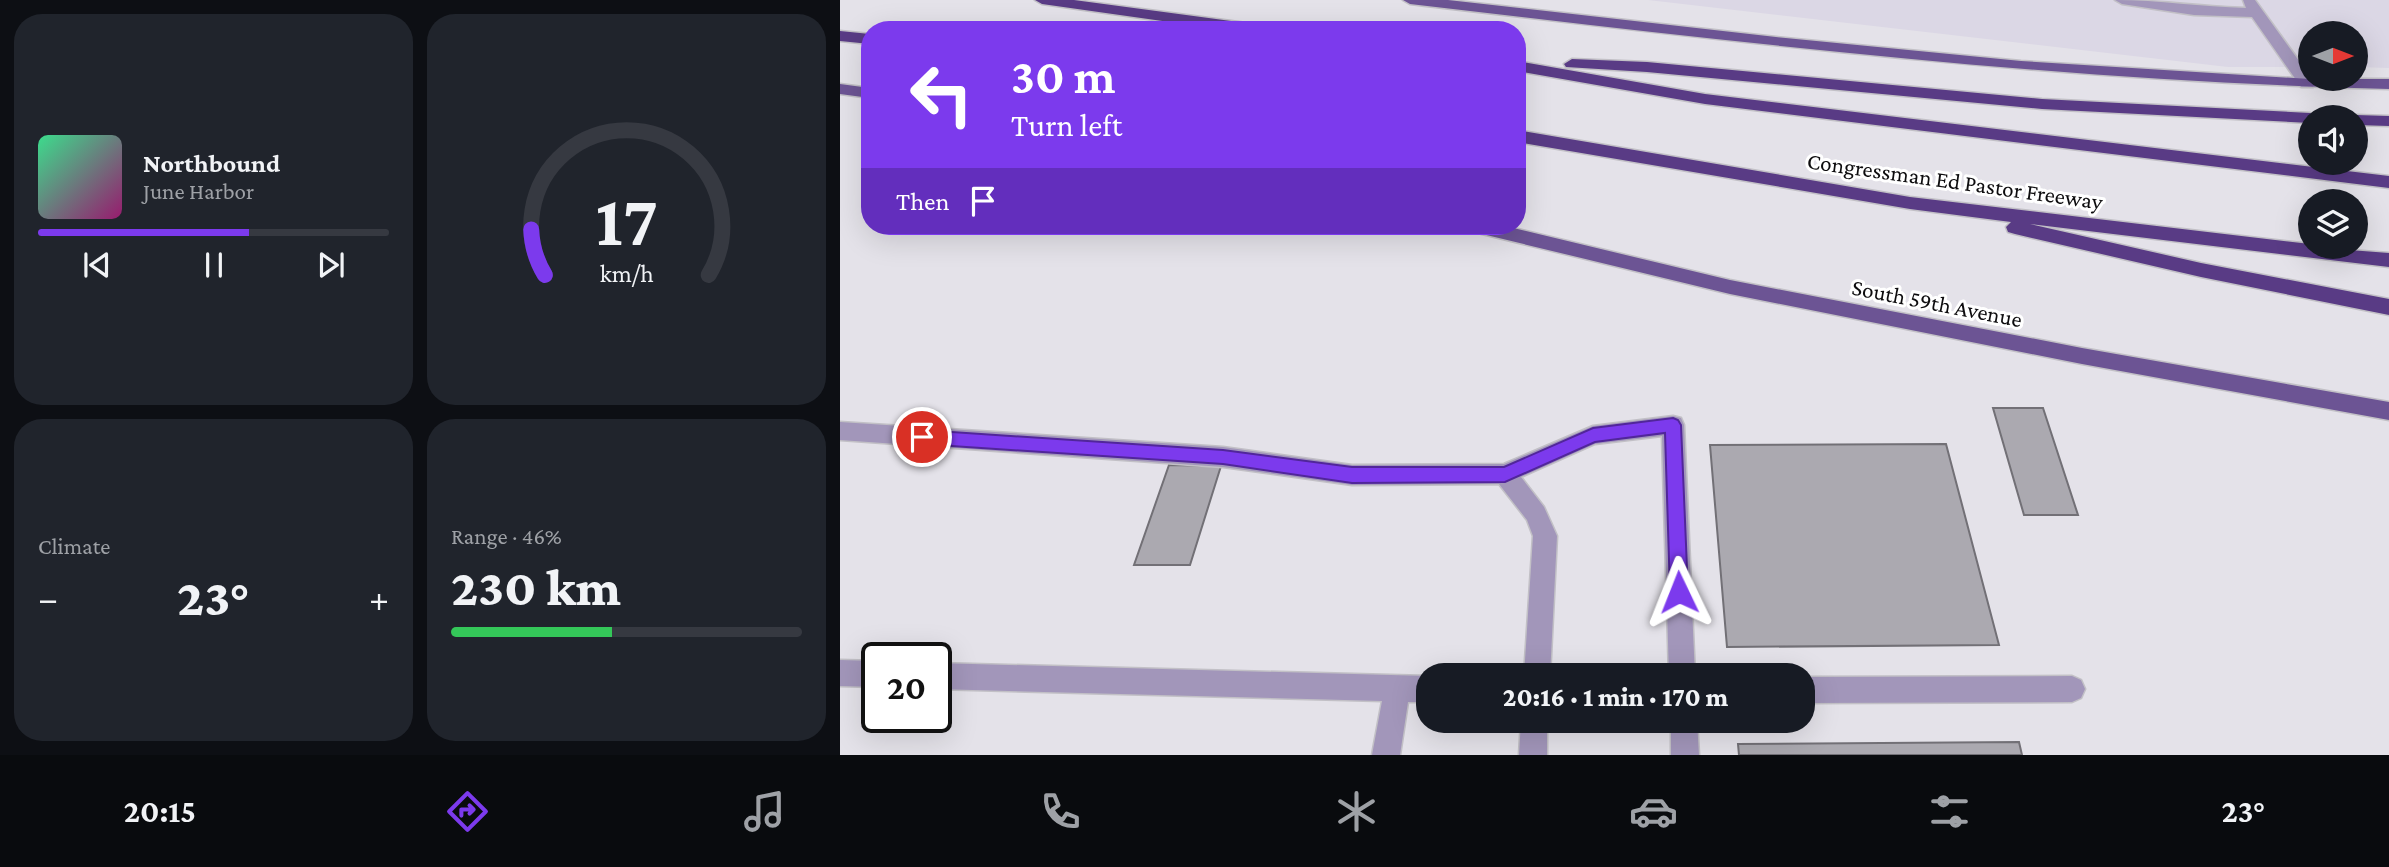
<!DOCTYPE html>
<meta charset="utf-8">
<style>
:root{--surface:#171b24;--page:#20242c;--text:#f1f3f6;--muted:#9ea1a6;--line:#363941;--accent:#7c3aed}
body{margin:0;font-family:"Crimson Pro",serif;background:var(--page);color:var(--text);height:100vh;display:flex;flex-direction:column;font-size:26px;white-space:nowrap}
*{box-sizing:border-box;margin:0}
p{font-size:23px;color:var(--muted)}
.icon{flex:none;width:38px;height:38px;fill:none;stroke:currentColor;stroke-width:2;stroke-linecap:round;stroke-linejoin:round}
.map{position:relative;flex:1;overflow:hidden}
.drawer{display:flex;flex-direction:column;gap:14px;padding:14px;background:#0d0f14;width:840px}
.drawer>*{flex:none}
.banner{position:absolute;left:21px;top:21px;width:665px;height:214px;border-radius:28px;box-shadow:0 7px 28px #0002;background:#7c3aed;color:#fff;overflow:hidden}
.needle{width:46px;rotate:90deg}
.buttons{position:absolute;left:1458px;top:21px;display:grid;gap:14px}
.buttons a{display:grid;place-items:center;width:70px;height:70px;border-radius:50%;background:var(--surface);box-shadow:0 7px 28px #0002;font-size:35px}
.speed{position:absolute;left:21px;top:642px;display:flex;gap:14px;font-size:35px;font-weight:700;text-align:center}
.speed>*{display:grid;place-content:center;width:91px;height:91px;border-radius:50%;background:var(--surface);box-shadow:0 7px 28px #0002;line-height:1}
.speed .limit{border:4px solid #111;border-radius:10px;background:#fff;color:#111}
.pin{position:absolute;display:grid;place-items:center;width:60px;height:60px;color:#fff;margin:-30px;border:4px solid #fff;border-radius:50%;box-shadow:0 2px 7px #0007}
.me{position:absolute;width:77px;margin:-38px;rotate:358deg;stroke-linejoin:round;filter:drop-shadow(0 0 5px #0008)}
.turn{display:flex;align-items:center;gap:24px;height:147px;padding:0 35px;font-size:32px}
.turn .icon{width:91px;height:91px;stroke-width:2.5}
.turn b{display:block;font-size:49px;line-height:60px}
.then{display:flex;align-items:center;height:66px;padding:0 35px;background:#0003;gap:14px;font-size:26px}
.big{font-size:52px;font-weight:800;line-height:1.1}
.drawer .widget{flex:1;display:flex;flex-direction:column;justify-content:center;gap:10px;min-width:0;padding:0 24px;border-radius:28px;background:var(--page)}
.drawer .dial{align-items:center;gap:0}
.dial svg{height:182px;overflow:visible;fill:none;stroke:var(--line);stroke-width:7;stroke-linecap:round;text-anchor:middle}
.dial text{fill:var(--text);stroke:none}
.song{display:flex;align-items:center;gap:21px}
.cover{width:84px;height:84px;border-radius:10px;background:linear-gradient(135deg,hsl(150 70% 55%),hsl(320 70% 35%))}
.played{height:7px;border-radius:4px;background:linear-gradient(90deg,var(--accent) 60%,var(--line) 60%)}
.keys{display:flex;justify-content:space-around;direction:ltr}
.heat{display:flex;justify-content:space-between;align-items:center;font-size:38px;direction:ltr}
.charge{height:10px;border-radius:5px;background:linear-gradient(90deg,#34c759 46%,var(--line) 0)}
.drawer .tiles{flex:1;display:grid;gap:14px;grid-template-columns:repeat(2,1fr)}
.trip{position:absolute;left:576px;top:663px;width:399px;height:70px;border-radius:28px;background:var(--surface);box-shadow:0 7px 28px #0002;font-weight:800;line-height:70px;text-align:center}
.menu{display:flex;height:112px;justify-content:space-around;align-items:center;background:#090b0e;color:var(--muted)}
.menu .icon{width:49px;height:49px}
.menu .selected{color:var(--accent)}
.menu b{font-size:32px;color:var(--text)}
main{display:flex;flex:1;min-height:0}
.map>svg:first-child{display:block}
.built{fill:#dbd7e5}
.building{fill:#aba9b0;stroke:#727076;stroke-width:2}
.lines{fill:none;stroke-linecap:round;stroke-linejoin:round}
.minor-casing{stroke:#c2c0c6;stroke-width:3}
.major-casing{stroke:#c2c0c6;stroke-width:3}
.highway-casing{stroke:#c2c0c6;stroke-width:3}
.minor{fill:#a296ba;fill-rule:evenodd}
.major{fill:#6c5494;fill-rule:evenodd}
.highway{fill:#593b85;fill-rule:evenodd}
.route{fill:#7c3aed;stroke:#51269a;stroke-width:2}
.labels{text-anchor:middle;stroke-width:6;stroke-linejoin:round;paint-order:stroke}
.street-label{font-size:23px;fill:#0d0c0e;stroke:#fff}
</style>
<main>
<section class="drawer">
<div class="tiles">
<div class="widget">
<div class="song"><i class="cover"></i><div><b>Northbound</b><p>June Harbor</p></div></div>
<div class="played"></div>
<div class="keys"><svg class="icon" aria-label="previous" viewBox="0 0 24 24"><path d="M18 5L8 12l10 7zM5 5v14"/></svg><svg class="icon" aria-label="pause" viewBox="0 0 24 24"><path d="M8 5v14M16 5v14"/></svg><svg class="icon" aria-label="next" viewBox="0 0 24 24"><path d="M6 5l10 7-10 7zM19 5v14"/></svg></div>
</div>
<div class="widget dial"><svg viewBox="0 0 100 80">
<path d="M14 69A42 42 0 1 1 86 69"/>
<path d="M14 69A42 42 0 0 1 8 49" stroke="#7c3aed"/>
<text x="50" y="56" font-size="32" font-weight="700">17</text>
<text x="50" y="72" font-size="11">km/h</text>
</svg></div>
<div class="widget"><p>Climate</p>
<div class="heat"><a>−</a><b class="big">23°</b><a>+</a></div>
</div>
<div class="widget"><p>Range · 46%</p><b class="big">230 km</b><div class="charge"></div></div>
</div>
</section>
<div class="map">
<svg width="1549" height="755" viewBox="0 0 1549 755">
<rect width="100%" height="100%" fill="#e4e2e9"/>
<path class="built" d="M 808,0 L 1549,0 L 1549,68 L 1516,67 L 1516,33 L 1470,33 L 1470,67 L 1388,67 Z"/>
<path class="building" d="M 1153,408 L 1203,408 L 1238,515 L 1184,515 Z
M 1106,444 L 1159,645 L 887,647 L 870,445 Z
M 329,465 L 381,466 L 350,565 L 294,565 Z
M 1179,742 L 1182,755 L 899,755 L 898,744 Z"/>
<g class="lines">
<g class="minor-casing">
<path id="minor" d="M 1275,0 C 1319,0 1362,7 1406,8 L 1403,0 L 1415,0 L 1475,83 L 1473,87 L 1461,87 L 1412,17 L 1354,15 L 1282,4 Z
M 833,416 L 841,418 L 844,425 L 855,676 L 829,676 L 822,436 L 755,444 L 681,477 L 704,507 L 717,536 L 710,676 L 684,676 L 693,536 L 687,520 L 659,484 L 512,485 L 383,467 L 0,440 L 0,422 L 383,447 L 512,465 L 664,464 L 753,426 Z
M 0,660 L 37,661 L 37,687 L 0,686 Z
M 96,663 L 588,676 L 588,702 L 568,702 L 560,755 L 532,755 L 542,701 L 96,689 Z
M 1232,676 L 1241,680 L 1245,689 L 1241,698 L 1232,702 L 962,703 L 962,677 Z
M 681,721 L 707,721 L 707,755 L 679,755 Z
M 831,721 L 857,721 L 859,755 L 831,755 Z"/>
</g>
<g class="major-casing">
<path id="major" d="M 563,0 L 608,0 L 936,37 L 1181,61 L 1470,79 L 1549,79 L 1549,89 C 1221,81 896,42 570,4 Z
M 0,84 L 30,88 L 30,98 L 0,94 Z
M 629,226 L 665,226 L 890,280 L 1242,348 L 1549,402 L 1549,420 L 1242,364 L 890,294 L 638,233 L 631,231 Z"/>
</g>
<g class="highway-casing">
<path id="highway" d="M 195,0 L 234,0 L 421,25 L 428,30 L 386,30 L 202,4 Z
M 0,31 L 30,34 L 30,44 L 0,41 Z
M 732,59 L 807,62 L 1202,99 L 1470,113 L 1478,117 L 1470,117 L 1470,123 L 1202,109 L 807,72 L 726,67 L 724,64 Z
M 677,61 L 865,94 L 1549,176 L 1549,188 L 865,104 L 677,71 Z
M 1516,115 L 1549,116 L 1549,126 L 1516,125 L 1516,117 L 1509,117 Z
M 677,130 L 1070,197 L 1470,244 L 1470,247 L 1549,253 L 1549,267 L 1190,224 L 1361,263 L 1549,299 L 1549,315 L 1361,277 L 1175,234 L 1168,232 L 1166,227 L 1171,222 L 1070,209 L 677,142 Z"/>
</g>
<use href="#minor" class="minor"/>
<use href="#major" class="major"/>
<use href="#highway" class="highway"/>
</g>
<path class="route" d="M 833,418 L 838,420 L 841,425 L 848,592 L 846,598 L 839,601 L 832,598 L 830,592 L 825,433 L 755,442 L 665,482 L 512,483 L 383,464 L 82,444 L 76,442 L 74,437 L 76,432 L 82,430 L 383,450 L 512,467 L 664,467 L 753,428 Z"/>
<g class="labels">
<g class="street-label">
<text transform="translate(1115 181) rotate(8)" y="8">Congressman Ed Pastor Freeway</text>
<text transform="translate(1097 303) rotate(11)" y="8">South 59th Avenue</text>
</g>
</g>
</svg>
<div class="buttons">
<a><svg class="needle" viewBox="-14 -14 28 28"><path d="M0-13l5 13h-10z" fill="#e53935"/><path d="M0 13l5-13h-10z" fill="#9ea1a6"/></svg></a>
<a><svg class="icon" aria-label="sound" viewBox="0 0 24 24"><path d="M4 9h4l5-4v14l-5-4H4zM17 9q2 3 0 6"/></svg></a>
<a><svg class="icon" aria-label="layers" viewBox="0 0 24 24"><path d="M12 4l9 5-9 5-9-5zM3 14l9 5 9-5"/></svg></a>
</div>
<div class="speed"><div class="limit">20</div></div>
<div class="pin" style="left:82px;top:437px;background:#d93025"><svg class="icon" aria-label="arrive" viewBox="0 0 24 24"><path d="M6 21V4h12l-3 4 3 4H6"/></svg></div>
<svg class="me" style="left:839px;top:592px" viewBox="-20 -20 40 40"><path d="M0-17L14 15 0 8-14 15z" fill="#7c3aed" stroke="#fff" stroke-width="4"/></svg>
<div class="trip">20:16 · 1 min · 170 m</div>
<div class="banner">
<div class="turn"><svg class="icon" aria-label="left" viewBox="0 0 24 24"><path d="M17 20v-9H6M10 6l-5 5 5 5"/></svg><div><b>30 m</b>Turn left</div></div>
<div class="then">Then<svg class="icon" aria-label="arrive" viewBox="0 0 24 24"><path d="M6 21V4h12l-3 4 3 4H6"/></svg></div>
</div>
</div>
</main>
<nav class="menu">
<b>20:15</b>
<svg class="icon selected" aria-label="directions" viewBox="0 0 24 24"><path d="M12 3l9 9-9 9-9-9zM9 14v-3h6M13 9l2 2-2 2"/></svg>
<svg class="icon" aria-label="music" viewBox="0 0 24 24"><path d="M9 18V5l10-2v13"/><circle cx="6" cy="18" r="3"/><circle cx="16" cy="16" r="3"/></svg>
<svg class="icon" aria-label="phone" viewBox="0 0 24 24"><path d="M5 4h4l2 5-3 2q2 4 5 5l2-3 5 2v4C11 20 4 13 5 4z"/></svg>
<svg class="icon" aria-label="climate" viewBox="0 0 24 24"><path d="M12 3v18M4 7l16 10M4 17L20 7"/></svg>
<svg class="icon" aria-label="car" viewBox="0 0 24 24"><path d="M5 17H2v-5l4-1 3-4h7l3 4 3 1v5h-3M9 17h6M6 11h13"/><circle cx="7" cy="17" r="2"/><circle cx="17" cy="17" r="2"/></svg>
<svg class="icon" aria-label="filters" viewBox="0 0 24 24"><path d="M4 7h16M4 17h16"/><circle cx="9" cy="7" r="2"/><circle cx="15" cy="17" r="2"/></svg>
<b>23°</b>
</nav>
